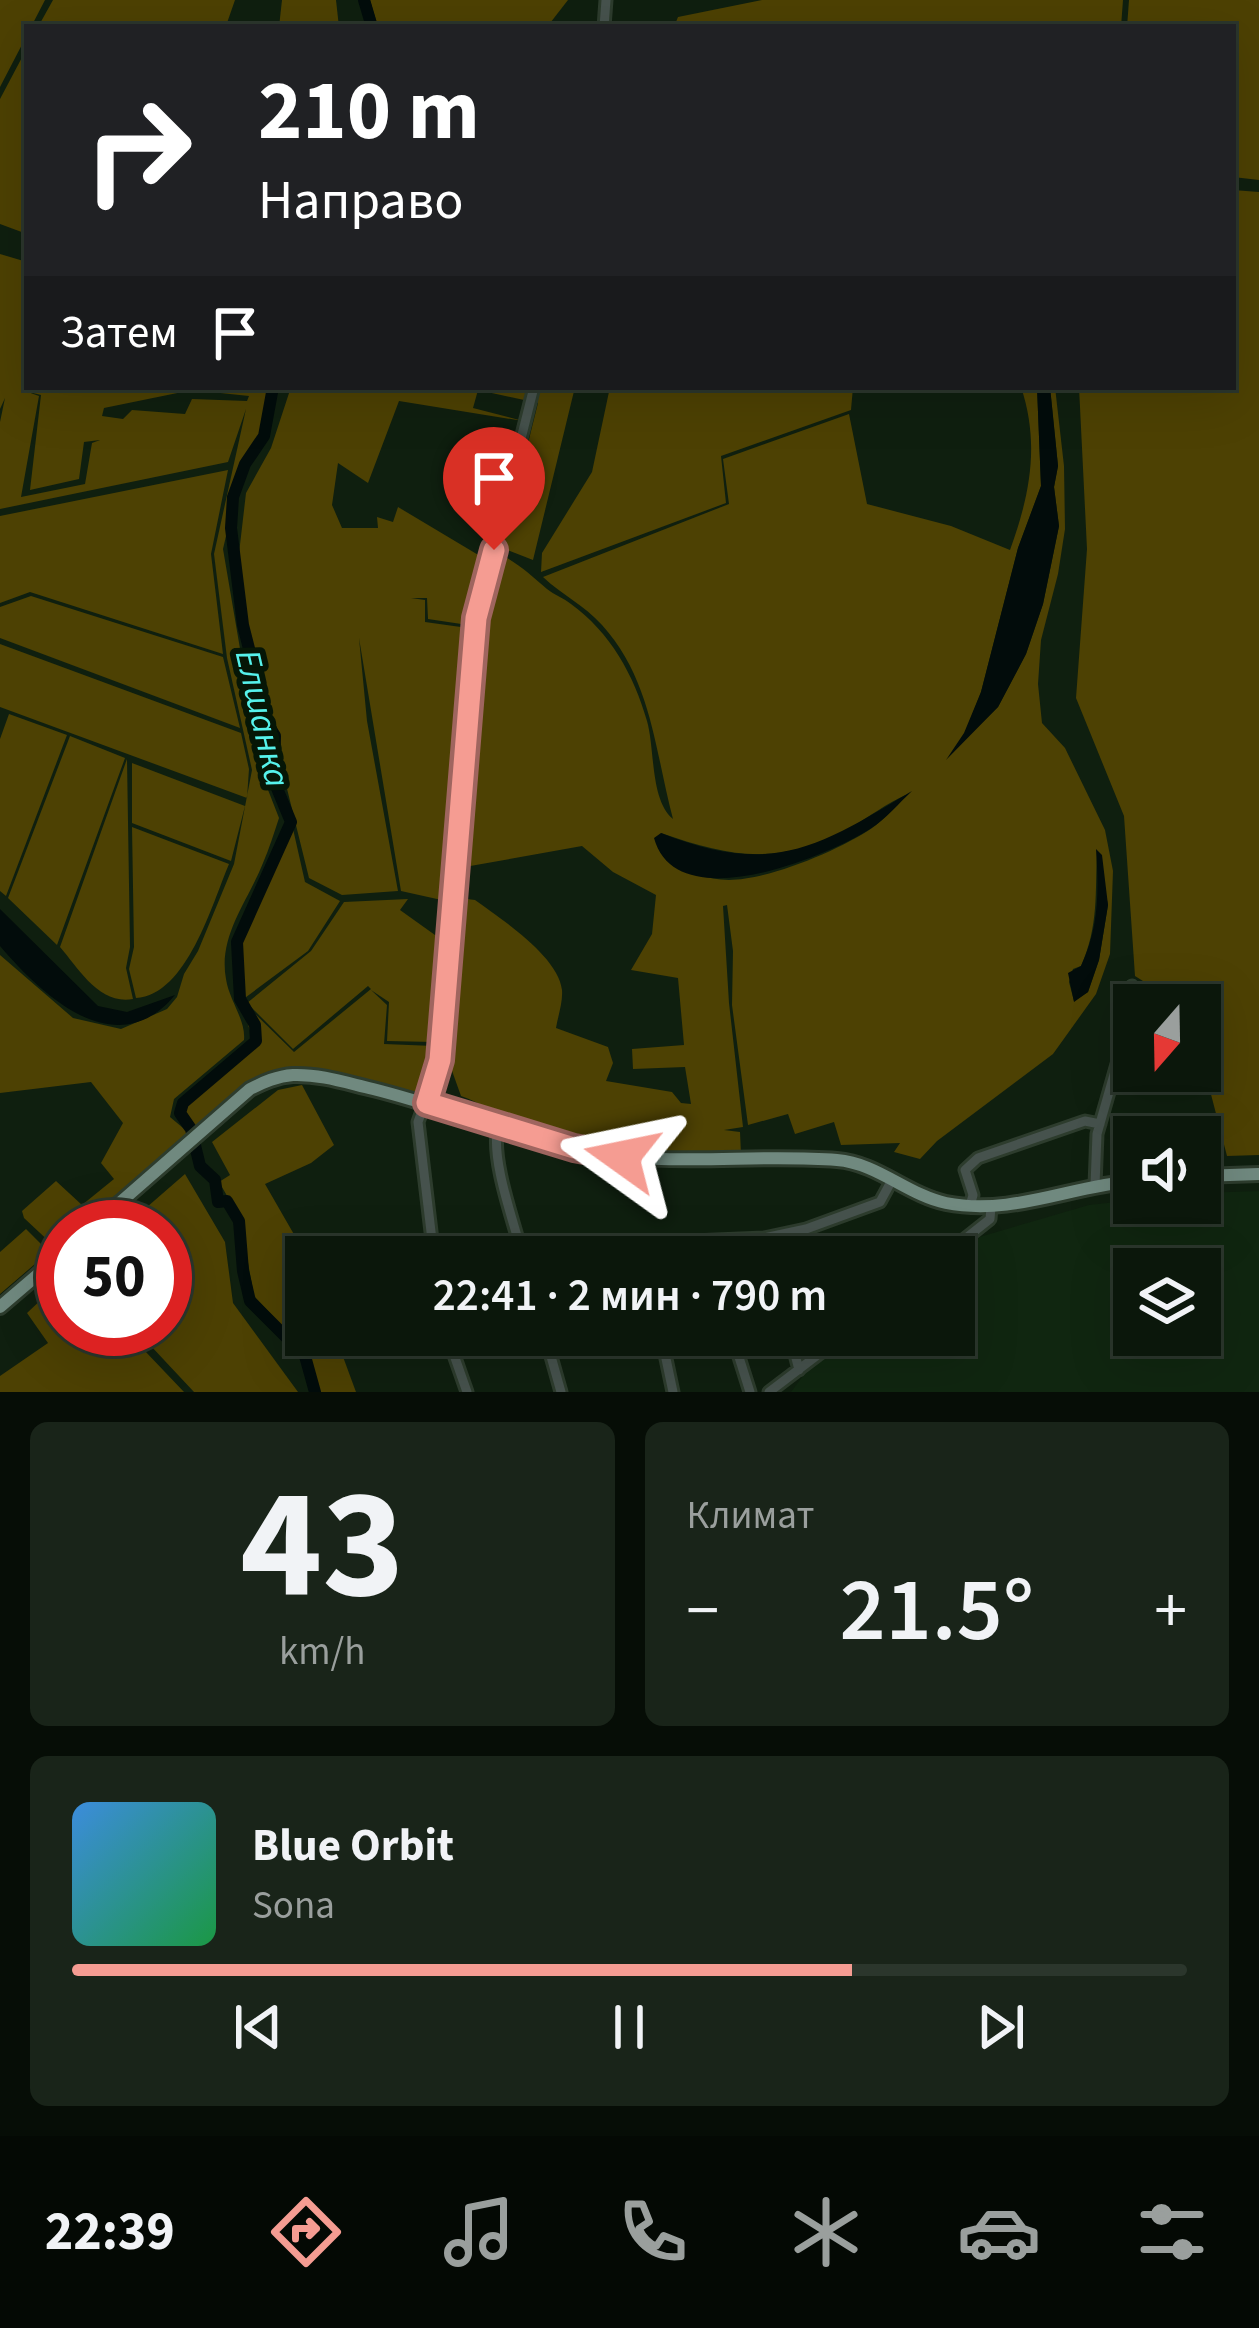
<!DOCTYPE html>
<html lang="ru">
<meta charset="utf-8">
<style>
:root{--surface:#0b170b;--page:#192419;--text:#f1f3f6;--muted:#9a9f9d;--line:#2b362c;--accent:#f59c92}
body{margin:0;font-family:"Source Sans 3",sans-serif;background:var(--page);color:var(--text);height:100vh;display:flex;flex-direction:column;font-size:45px;white-space:nowrap}
*{box-sizing:border-box;margin:0}
p{font-size:39px;color:var(--muted)}
.icon{flex:none;width:66px;height:66px;fill:none;stroke:currentColor;stroke-width:2;stroke-linecap:round;stroke-linejoin:round}
.map{position:relative;height:1392px;overflow:hidden}
.sheet{display:flex;flex-direction:column;gap:30px;padding:30px;background:#060d06;flex:1}
.sheet>*{flex:none}
.hud{position:absolute;left:24px;top:24px;width:1212px;height:366px;border-radius:0px;box-shadow:0 12px 48px #0002,0 0 0 3px var(--line);background:#202124;color:#fff;overflow:hidden}
.needle{width:78px;rotate:200deg}
.tools{position:absolute;left:1113px;top:984px;display:grid;gap:24px}
.tools a{display:grid;place-items:center;width:108px;height:108px;border-radius:0px;background:var(--surface);box-shadow:0 12px 48px #0002,0 0 0 3px var(--line);font-size:60px}
.speed{position:absolute;left:36px;top:1200px;display:flex;gap:24px;font-size:60px;font-weight:700;text-align:center}
.speed>*{display:grid;place-content:center;width:156px;height:156px;border-radius:50%;background:var(--surface);box-shadow:0 12px 48px #0002,0 0 0 3px var(--line);line-height:1}
.speed .limit{border:18px solid #d22;background:#fff;color:#111}
.pin{position:absolute;display:grid;place-items:center;width:102px;height:102px;color:#fff;margin:-123px -51px;border-radius:50% 50% 50% 0;rotate:-45deg;box-shadow:0 0 12px #0007}
.pin .icon{rotate:45deg}
.me{position:absolute;width:132px;margin:-66px;rotate:282deg;stroke-linejoin:round;filter:drop-shadow(0 0 9px #0008)}
.turn{display:flex;align-items:center;gap:42px;height:252px;padding:0 36px;font-size:54px}
.turn .icon{width:156px;height:156px;stroke-width:2.5}
.turn b{display:block;font-size:84px;line-height:102px}
.then{display:flex;align-items:center;height:114px;padding:0 36px;background:#0003;gap:24px;font-size:45px}
.big{font-size:90px;font-weight:600;line-height:1.1}
.sheet .card{flex:1;display:flex;flex-direction:column;justify-content:center;gap:18px;min-width:0;padding:0 42px;border-radius:18px;background:var(--page)}
.sheet .dial{align-items:center;gap:0}
.dial b{font-size:156px;line-height:1}
.song{display:flex;align-items:center;gap:36px}
.cover{width:144px;height:144px;border-radius:18px;background:linear-gradient(135deg,hsl(210 70% 55%),hsl(140 70% 35%))}
.played{height:12px;border-radius:6px;background:linear-gradient(90deg,var(--accent) 70%,var(--line) 70%)}
.keys{display:flex;justify-content:space-around;direction:ltr}
.heat{display:flex;justify-content:space-between;align-items:center;font-size:66px;direction:ltr}
.sheet .tiles{flex:1;display:grid;gap:30px;grid-template-columns:1fr 1fr}
.card:last-child{grid-column:span 2}
.trip{position:absolute;left:285px;top:1236px;width:690px;height:120px;border-radius:0px;background:var(--surface);box-shadow:0 12px 48px #0002,0 0 0 3px var(--line);font-weight:600;line-height:120px;text-align:center}
.tab-bar{display:flex;height:192px;justify-content:space-around;align-items:center;background:#040904;color:var(--muted)}
.tab-bar .icon{width:84px;height:84px}
.tab-bar .active{color:var(--accent)}
.tab-bar b{font-size:54px;color:var(--text)}
.map>svg:first-child{display:block}
.built{fill:#102610;fill-rule:evenodd}
.green{fill:#4d4103;fill-rule:evenodd}
.water{fill:#020c0b}
.lines{fill:none;stroke-linecap:round;stroke-linejoin:round}
.river{stroke:#020c0b;stroke-width:12}
.minor-casing{stroke:#2d3c2d;stroke-width:15}
.major-casing{stroke:#2d3c2d;stroke-width:18}
.minor{stroke:#46524d;stroke-width:9}
.major{stroke:#70897f;stroke-width:12}
.route-casing{stroke:#9f655f;stroke-width:30}
.route{stroke:#f59c92;stroke-width:21}
.labels{text-anchor:middle;stroke-width:12;stroke-linejoin:round;paint-order:stroke}
.water-label{font-size:36px;font-style:italic;fill:#56f2eb;stroke:#061606}
</style>
<div class="map">
<svg width="1259" height="1392" viewBox="0 0 1259 1392">
<rect width="100%" height="100%" fill="#0f1f0f"/>
<path class="built" d="M 1259,1191 L 1259,1392 L 791,1392 L 811,1365 L 848,1335 L 954,1335 L 954,1257 L 945,1257 L 966,1241 L 1089,1205 L 1134,1200 L 1200,1203 L 1200,1193 ZM 1134,1269 L 1200,1269 L 1200,1335 L 1134,1335 Z"/>
<path class="green" d="M 0,0 L 45,0 L 31,27 L 27,27 L 27,35 L 0,87 Z
M 53,0 L 235,0 L 227,23 L 241,27 L 38,27 Z
M 282,0 L 336,0 L 339,27 L 279,27 Z
M 370,0 L 568,0 L 547,27 L 378,27 Z
M 762,0 L 1123,0 L 1121,27 L 674,27 L 678,17 Z
M 1129,0 L 1259,0 L 1259,180 L 1233,177 L 1233,27 L 1127,27 Z
M 27,48 L 27,234 L 0,224 L 0,99 Z
M 1233,190 L 1259,192 L 1259,1155 L 1227,1156 L 1200,1052 L 1200,1005 L 1181,1005 L 1135,976 L 1124,816 L 1076,698 L 1087,549 L 1079,387 L 1233,387 Z
M 0,254 L 27,262 L 27,387 L 269,387 L 260,435 L 229,502 L 229,523 L 223,549 L 251,713 L 264,734 L 263,777 L 279,818 C 274,833 269,849 263,863 C 248,901 218,936 226,979 C 229,1000 246,1020 244,1040 L 174,1099 L 170,1117 L 189,1133 L 78,1227 L 63,1227 L 63,1240 L 55,1247 L 24,1218 L 22,1211 L 56,1181 L 82,1205 L 114,1179 L 101,1163 L 123,1123 L 91,1082 L 0,1093 L 0,955 L 73,1018 L 121,1029 L 167,1009 L 177,997 L 184,974 L 198,951 L 234,864 L 252,770 L 227,658 L 214,554 L 246,409 L 228,462 L 0,509 L 0,422 L 5,398 L 0,409 ZM 192,390 L 249,396 L 247,401 L 192,399 L 185,414 L 132,410 L 123,419 L 102,416 L 104,408 ZM 25,391 L 41,395 L 30,490 L 79,479 L 84,442 L 100,440 L 92,443 L 85,484 L 21,497 L 39,396 Z
M 291,387 L 575,387 L 533,560 L 502,548 L 538,403 L 478,390 L 473,408 L 523,421 L 399,401 L 368,483 L 338,463 L 332,505 L 342,528 L 378,528 L 377,517 L 393,522 L 398,507 L 480,556 L 468,625 L 428,619 L 427,598 L 411,598 L 425,600 L 425,622 L 468,628 L 450,797 L 446,901 L 401,891 L 359,638 L 367,721 L 398,891 L 342,895 L 309,878 L 240,598 L 238,562 L 246,493 L 271,448 Z
M 610,387 L 853,387 L 851,410 L 721,456 L 726,503 L 541,572 L 542,553 L 592,472 Z
M 1021,387 L 1037,387 L 1041,486 L 1018,548 L 981,692 L 965,733 L 952,752 L 998,707 L 1026,654 L 1043,604 L 1059,526 L 1054,487 L 1058,466 L 1050,387 L 1055,387 L 1064,466 L 1065,529 L 1058,574 L 1041,640 L 1038,684 L 1042,723 L 1065,748 L 1105,830 L 1113,871 L 1110,954 L 1096,994 L 1053,1054 L 937,1141 L 920,1159 L 894,1152 L 900,1143 L 841,1145 L 834,1122 L 795,1134 L 788,1114 L 748,1125 L 732,1005 L 733,951 L 727,905 L 723,906 L 729,1003 L 743,1127 L 724,1130 L 740,1132 L 741,1154 C 664,1153 601,1153 527,1129 C 501,1120 488,1105 461,1096 L 451,1068 L 445,1064 L 456,904 L 467,899 L 475,900 C 501,919 558,956 562,990 C 563,1002 558,1016 556,1028 L 608,1047 L 613,1063 L 606,1081 L 672,1092 L 681,1103 L 691,1104 L 685,1067 L 633,1069 L 632,1049 L 684,1045 L 678,978 L 631,970 L 652,934 L 656,895 L 613,872 L 582,846 L 459,868 C 464,764 470,658 496,557 L 502,555 C 520,565 532,576 547,589 C 554,595 564,598 571,604 C 610,632 634,675 647,721 C 655,749 650,800 673,819 C 655,752 652,680 602,625 C 584,605 562,595 543,577 L 729,504 L 723,459 L 849,414 L 867,504 L 951,526 L 1010,550 C 1030,495 1040,444 1021,387 ZM 906,795 C 896,806 885,819 872,828 C 840,850 768,880 729,880 C 708,880 684,871 666,860 L 661,833 C 732,858 781,866 850,828 C 869,817 887,803 906,795 ZM 1097,851 L 1108,905 L 1099,960 L 1088,992 L 1074,1001 L 1069,982 L 1073,969 L 1081,966 C 1099,926 1095,892 1097,851 Z
M 228,470 L 211,554 L 223,654 L 30,592 L 0,603 L 0,516 Z
M 31,596 L 223,657 L 240,728 L 0,638 L 0,607 Z
M 0,644 L 241,733 L 249,769 L 247,798 L 0,707 Z
M 9,714 L 67,735 L 6,896 L 0,891 L 0,739 Z
M 70,736 L 125,758 L 57,945 L 8,898 Z
M 127,759 L 130,947 L 126,968 L 133,999 C 99,1005 79,969 60,947 Z
M 132,763 L 245,806 L 231,861 L 132,823 Z
M 291,820 L 305,882 L 340,901 L 308,951 L 238,1003 L 235,940 Z
M 132,827 L 229,864 C 212,904 187,995 136,998 L 129,969 L 134,947 Z
M 408,899 L 400,910 L 442,940 L 434,1042 L 387,1041 L 389,1002 L 371,990 L 387,1005 L 384,1044 L 434,1046 L 431,1074 L 420,1092 C 402,1094 382,1086 364,1082 C 265,1058 271,1062 196,1128 L 176,1112 L 176,1106 L 253,1039 L 241,1005 L 246,1005 L 294,1052 L 371,989 L 368,986 L 293,1049 L 247,1003 L 311,951 L 344,902 Z
M 302,1085 L 334,1145 L 311,1163 L 265,1184 L 307,1257 L 306,1335 L 335,1335 L 356,1392 L 317,1392 L 300,1345 L 254,1296 L 240,1218 L 219,1182 L 230,1175 L 212,1142 L 278,1090 Z
M 185,1174 L 225,1242 L 233,1303 L 298,1392 L 194,1392 L 135,1329 L 165,1329 L 165,1227 L 124,1227 Z
M 26,1229 L 49,1252 L 0,1294 L 0,1252 Z
M 63,1279 L 63,1329 L 124,1329 L 184,1392 L 0,1392 L 0,1376 L 48,1343 L 27,1313 Z"/>
<path class="water" d="M 1037,387 L 1050,387 L 1058,466 L 1054,487 L 1059,526 L 1043,604 L 1026,654 L 998,707 L 946,760 L 964,733 L 981,692 L 1018,548 L 1041,486 Z
M 912,791 C 899,803 886,819 870,829 C 826,857 676,919 654,838 L 661,833 C 771,877 817,848 912,791 Z
M 1096,849 L 1102,855 L 1108,905 L 1099,960 L 1088,992 L 1074,1002 L 1068,973 L 1081,966 C 1099,927 1099,892 1096,849 Z
M 0,909 L 98,1006 L 127,1012 L 175,995 C 116,1066 42,995 0,946 Z"/>
<g class="lines">
<path class="river" d="M 364,0 L 372,27
M 273,387 L 264,436 L 245,464 L 233,497 L 231,528 L 243,625 L 261,696 L 262,715 L 275,736 L 274,781 L 291,822 L 237,942 L 240,999 L 255,1025 L 256,1041 L 183,1103 L 180,1113 L 191,1129 L 200,1166 L 215,1180 L 218,1202 L 227,1201 L 239,1221 L 243,1271 L 250,1301 L 305,1356 L 315,1392"/>
<g class="minor-casing">
<path id="minor" d="M 604,27 L 606,0
M 498,1125 C 490,1159 514,1222 523,1257
M 1095,1185 L 1097,1134 L 1129,1022 L 1132,986
M 970,1206 L 973,1195 L 965,1170 L 978,1158 L 1085,1121 L 1100,1124
M 764,1238 L 769,1257
M 434,1257 L 418,1122 L 440,1060 L 476,618 L 534,387
M 607,1257 L 611,1248 L 621,1244 L 764,1238 L 806,1229 L 880,1202 L 892,1180
M 942,1257 L 990,1219 L 991,1207
M 447,1335 L 467,1392
M 545,1335 L 561,1392
M 661,1335 L 673,1392
M 732,1335 L 750,1392
M 790,1335 L 799,1370
M 769,1392 L 844,1335"/>
</g>
<g class="major-casing">
<path id="major" d="M 1200,1176 L 1259,1174
M 92,1227 L 250,1089 C 264,1082 277,1076 293,1075 C 321,1074 347,1083 373,1089 C 441,1106 506,1132 574,1148 C 659,1169 750,1153 837,1160 C 877,1163 908,1195 946,1203 C 1012,1216 1070,1186 1134,1181
M 0,1307 L 63,1253"/>
</g>
<use href="#minor" class="minor"/>
<use href="#major" class="major"/>
</g>
<g class="lines">
<g class="route-casing">
<path id="route" d="M 494,550 L 476,618 L 440,1060 L 427,1103 L 574,1148 L 622,1157"/>
</g>
<use href="#route" class="route"/>
</g>
<g class="labels">
<g class="water-label">
<text transform="translate(264 718) rotate(77)" y="13">Елшанка</text>
</g>
</g>
</svg>
<div class="tools">
<a><svg class="needle" viewBox="-14 -14 28 28"><path d="M0-13l5 13h-10z" fill="#e53935"/><path d="M0 13l5-13h-10z" fill="#9a9f9d"/></svg></a>
<a><svg class="icon" aria-label="sound" viewBox="0 0 24 24"><path d="M4 9h4l5-4v14l-5-4H4zM17 9q2 3 0 6"/></svg></a>
<a><svg class="icon" aria-label="layers" viewBox="0 0 24 24"><path d="M12 4l9 5-9 5-9-5zM3 14l9 5 9-5"/></svg></a>
</div>
<div class="speed"><div class="limit">50</div></div>
<div class="pin" style="left:494px;top:550px;background:#d93025"><svg class="icon" aria-label="arrive" viewBox="0 0 24 24"><path d="M6 21V4h12l-3 4 3 4H6"/></svg></div>
<svg class="me" style="left:622px;top:1157px" viewBox="-20 -20 40 40"><path d="M0-17L14 15 0 8-14 15z" fill="#f59c92" stroke="#fff" stroke-width="4"/></svg>
<div class="trip">22:41 · 2 мин · 790 m</div>
<div class="hud">
<div class="turn"><svg class="icon" aria-label="right" viewBox="0 0 24 24"><path d="M7 20v-9h11M14 6l5 5-5 5"/></svg><div><b>210 m</b>Направо</div></div>
<div class="then">Затем<svg class="icon" aria-label="arrive" viewBox="0 0 24 24"><path d="M6 21V4h12l-3 4 3 4H6"/></svg></div>
</div>
</div>
<section class="sheet">
<div class="tiles">
<div class="card dial"><b>43</b><p>km/h</p></div>
<div class="card"><p>Климат</p>
<div class="heat"><a>−</a><b class="big">21.5°</b><a>+</a></div>
</div>
<div class="card">
<div class="song"><i class="cover"></i><div><b>Blue Orbit</b><p>Sona</p></div></div>
<div class="played"></div>
<div class="keys"><svg class="icon" aria-label="previous" viewBox="0 0 24 24"><path d="M18 5L8 12l10 7zM5 5v14"/></svg><svg class="icon" aria-label="pause" viewBox="0 0 24 24"><path d="M8 5v14M16 5v14"/></svg><svg class="icon" aria-label="next" viewBox="0 0 24 24"><path d="M6 5l10 7-10 7zM19 5v14"/></svg></div>
</div>
</div>
</section>
<nav class="tab-bar">
<b>22:39</b>
<svg class="icon active" aria-label="directions" viewBox="0 0 24 24"><path d="M12 3l9 9-9 9-9-9zM9 14v-3h6M13 9l2 2-2 2"/></svg>
<svg class="icon" aria-label="music" viewBox="0 0 24 24"><path d="M9 18V5l10-2v13"/><circle cx="6" cy="18" r="3"/><circle cx="16" cy="16" r="3"/></svg>
<svg class="icon" aria-label="phone" viewBox="0 0 24 24"><path d="M5 4h4l2 5-3 2q2 4 5 5l2-3 5 2v4C11 20 4 13 5 4z"/></svg>
<svg class="icon" aria-label="climate" viewBox="0 0 24 24"><path d="M12 3v18M4 7l16 10M4 17L20 7"/></svg>
<svg class="icon" aria-label="car" viewBox="0 0 24 24"><path d="M5 17H2v-5l4-1 3-4h7l3 4 3 1v5h-3M9 17h6M6 11h13"/><circle cx="7" cy="17" r="2"/><circle cx="17" cy="17" r="2"/></svg>
<svg class="icon" aria-label="filters" viewBox="0 0 24 24"><path d="M4 7h16M4 17h16"/><circle cx="9" cy="7" r="2"/><circle cx="15" cy="17" r="2"/></svg>
</nav>
